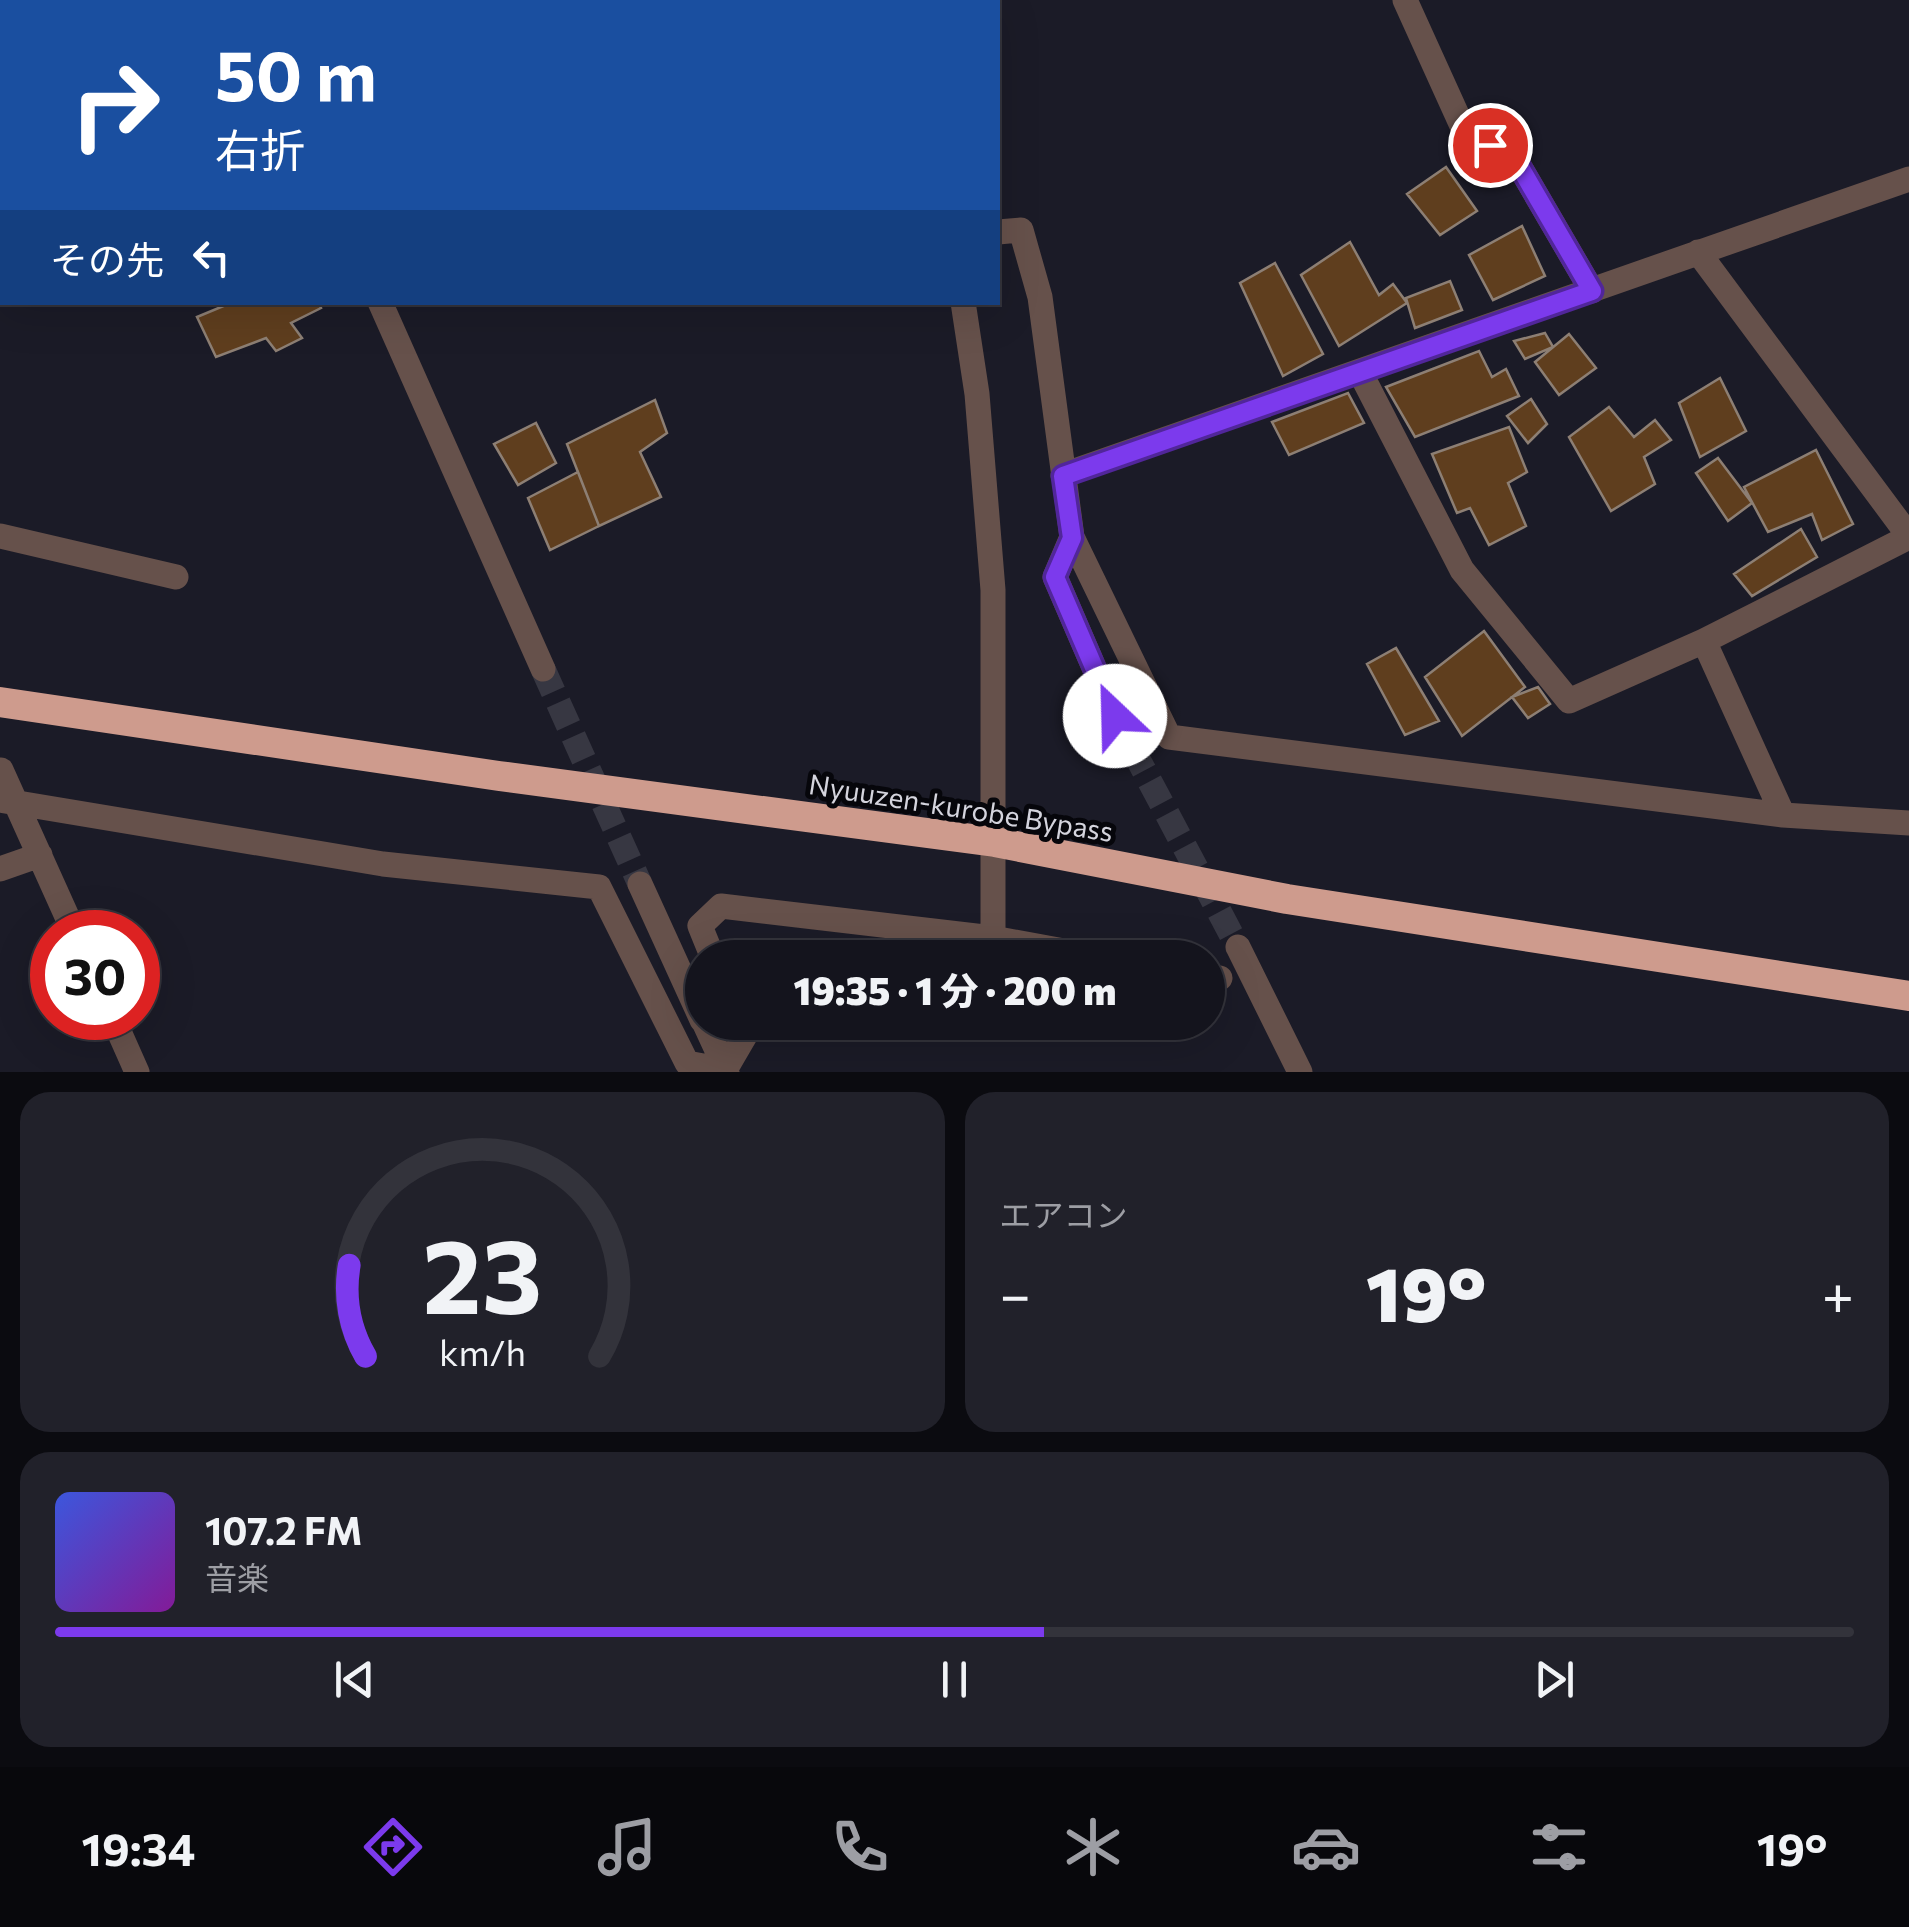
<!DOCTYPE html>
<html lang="ja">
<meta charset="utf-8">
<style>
:root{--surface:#14141d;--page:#21212a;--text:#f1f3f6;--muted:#9d9ea4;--line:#33333b;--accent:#7c3aed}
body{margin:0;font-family:Commissioner,"Noto Sans JP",sans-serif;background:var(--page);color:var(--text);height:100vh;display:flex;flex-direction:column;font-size:38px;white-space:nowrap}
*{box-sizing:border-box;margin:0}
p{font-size:32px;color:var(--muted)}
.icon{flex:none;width:55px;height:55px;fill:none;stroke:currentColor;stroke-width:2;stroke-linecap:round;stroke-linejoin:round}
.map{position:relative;height:1072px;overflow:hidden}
.side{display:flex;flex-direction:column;gap:20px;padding:20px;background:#0b0b10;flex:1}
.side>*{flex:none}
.banner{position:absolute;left:0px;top:0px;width:1000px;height:305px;box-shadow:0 10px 40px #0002,0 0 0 2px var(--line);background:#1a4fa0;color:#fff;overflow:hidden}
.speed{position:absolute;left:30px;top:910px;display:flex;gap:20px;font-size:50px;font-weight:700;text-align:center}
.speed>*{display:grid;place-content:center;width:130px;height:130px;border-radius:50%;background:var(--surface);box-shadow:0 10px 40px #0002,0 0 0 2px var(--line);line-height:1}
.speed .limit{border:15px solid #d22;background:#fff;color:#111}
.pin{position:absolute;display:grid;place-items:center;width:85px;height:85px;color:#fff;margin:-42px;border:5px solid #fff;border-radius:50%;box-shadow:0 2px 10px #0007}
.me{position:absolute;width:110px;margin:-55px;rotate:336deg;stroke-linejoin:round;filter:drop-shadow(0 0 8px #0008)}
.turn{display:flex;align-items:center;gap:35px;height:210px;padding:0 50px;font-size:45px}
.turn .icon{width:130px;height:130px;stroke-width:2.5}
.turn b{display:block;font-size:70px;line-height:85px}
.then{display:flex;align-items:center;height:95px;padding:0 50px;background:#0003;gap:20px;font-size:38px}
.big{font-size:75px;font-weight:800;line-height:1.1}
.side .card{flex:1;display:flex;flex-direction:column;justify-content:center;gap:15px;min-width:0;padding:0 35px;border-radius:30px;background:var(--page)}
.side .dial{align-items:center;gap:0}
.dial svg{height:260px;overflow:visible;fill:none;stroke:var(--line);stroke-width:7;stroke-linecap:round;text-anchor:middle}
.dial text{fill:var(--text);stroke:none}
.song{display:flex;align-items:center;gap:30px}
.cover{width:120px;height:120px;border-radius:15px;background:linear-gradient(135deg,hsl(230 70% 55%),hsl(290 70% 35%))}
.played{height:10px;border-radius:5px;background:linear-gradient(90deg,var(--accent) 55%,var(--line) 55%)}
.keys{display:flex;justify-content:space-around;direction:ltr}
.heat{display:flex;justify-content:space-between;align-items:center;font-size:55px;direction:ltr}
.side .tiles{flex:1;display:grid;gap:20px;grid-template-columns:1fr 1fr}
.card:last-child{grid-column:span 2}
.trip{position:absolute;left:685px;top:940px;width:540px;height:100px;border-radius:50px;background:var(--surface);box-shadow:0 10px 40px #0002,0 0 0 2px var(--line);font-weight:800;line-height:100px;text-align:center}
.menu{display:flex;height:160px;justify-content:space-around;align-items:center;background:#08080c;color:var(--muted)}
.menu .icon{width:70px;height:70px}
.menu .on{color:var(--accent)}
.menu b{font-size:45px;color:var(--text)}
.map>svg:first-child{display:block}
.building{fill:#5f3e1e;stroke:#8d7f74;stroke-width:2.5}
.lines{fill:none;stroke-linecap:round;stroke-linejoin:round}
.minor-tunnel{stroke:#373742;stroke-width:25;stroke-dasharray:25 12;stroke-linecap:butt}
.minor{stroke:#66514b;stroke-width:25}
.highway{stroke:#ce9b8d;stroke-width:30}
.route-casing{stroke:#51269a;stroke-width:25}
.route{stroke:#7c3aed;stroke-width:18}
.labels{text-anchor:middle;stroke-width:10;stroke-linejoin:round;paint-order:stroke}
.street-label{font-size:28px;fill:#d4d4dd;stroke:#06060b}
</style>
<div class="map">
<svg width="1909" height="1072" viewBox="0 0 1909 1072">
<rect width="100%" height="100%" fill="#1b1b27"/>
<path class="building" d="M 1446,167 L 1477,211 L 1440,235 L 1407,194 Z
M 1522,226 L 1545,276 L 1493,300 L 1469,255 Z
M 1350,242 L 1379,295 L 1393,284 L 1407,303 L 1339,346 L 1301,275 Z
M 1275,263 L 1323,354 L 1283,376 L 1240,283 Z
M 1450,281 L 1462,310 L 1415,328 L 1406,298 Z
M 233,302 L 318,302 L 321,308 L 291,323 L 302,338 L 276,351 L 266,338 L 216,357 L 197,317 Z
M 1545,333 L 1553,347 L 1525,359 L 1514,341 Z
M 1569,334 L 1596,368 L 1559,395 L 1535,362 Z
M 1479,351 L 1492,377 L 1506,369 L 1519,396 L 1415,437 L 1386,387 Z
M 1720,378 L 1746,431 L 1700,457 L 1679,403 Z
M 1348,393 L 1364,423 L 1289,455 L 1272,422 Z
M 1531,399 L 1547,424 L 1528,443 L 1507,416 Z
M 655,400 L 667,433 L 640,452 L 661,497 L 599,526 L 567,444 Z
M 1609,407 L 1634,437 L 1655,420 L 1671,440 L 1644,457 L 1655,484 L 1611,511 L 1569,437 Z
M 536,423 L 556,463 L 518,485 L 494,444 Z
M 1509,427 L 1527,472 L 1508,483 L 1526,526 L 1489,545 L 1470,508 L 1457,513 L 1432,454 Z
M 1816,450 L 1853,524 L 1822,540 L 1812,514 L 1768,532 L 1744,487 Z
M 1718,458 L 1752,503 L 1728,521 L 1696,473 Z
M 578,472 L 599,526 L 550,550 L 528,498 Z
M 1801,529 L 1817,557 L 1752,596 L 1734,574 Z
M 1484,631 L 1525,687 L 1462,736 L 1425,677 Z
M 1396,648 L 1439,721 L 1405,735 L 1367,664 Z
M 1538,687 L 1550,704 L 1528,718 L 1512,697 Z"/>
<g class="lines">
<path class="minor-tunnel" d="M 543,669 L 640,884
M 1115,716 L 1238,947"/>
<path class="minor" d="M 246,0 L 247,2
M 897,0 L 897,2
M 1405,0 L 1463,128 L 1517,162 L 1592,291
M 315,2 L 320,0
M 0,145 L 2,144
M 998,232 L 1021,230 L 1040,297 L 1072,537 L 1169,737 L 1783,815
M 1698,252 L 1909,536
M 380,302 L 543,669
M 1360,372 L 1462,570 L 1569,701 L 1704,641
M 1063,475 L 1909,179
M 0,536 L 176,577
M 1072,537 L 1055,577 L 1115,716
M 1909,537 L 1704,641 L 1783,815 L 1909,823
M 1,770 L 74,932
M 0,800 L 383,864 L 599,887 L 687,1063 L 725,1070
M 0,869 L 40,855
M 640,884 L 702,1020
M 993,938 L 1102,958
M 1238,947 L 1300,1072
M 713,958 L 700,926 L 721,906 L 993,938 L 993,590 L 977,394 L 963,302
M 1208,976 L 1220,978
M 113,1018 L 137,1072
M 704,1022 L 727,1072
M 725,1070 L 746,1034 L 741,1022"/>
<path class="highway" d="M 0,702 L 499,776 L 995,842 L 1287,899 L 1909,996"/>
</g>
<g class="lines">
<g class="route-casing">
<path id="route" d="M 1115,716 L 1055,577 L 1072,538 L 1063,476 L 1592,291 L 1517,162 L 1490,145"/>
</g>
<use href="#route" class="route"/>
</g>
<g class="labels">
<g class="street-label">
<text transform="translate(961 808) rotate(9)" y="10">Nyuuzen-kurobe Bypass</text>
</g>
</g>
</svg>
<div class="speed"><div class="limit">30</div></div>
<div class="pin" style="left:1490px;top:145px;background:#d93025"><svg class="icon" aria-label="arrive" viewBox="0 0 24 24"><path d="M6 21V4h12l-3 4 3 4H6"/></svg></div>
<svg class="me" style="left:1115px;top:716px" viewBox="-20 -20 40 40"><circle r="19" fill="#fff"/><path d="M0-13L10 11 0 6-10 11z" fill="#7c3aed"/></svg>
<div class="trip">19:35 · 1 分 · 200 m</div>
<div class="banner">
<div class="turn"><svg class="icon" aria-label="right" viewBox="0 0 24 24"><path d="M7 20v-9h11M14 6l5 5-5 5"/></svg><div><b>50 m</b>右折</div></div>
<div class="then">その先<svg class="icon" aria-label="left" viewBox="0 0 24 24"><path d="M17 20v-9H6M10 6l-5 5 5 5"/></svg></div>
</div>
</div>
<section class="side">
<div class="tiles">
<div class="card dial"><svg viewBox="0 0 100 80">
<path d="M14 69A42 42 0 1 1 86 69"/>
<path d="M14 69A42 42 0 0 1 9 41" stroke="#7c3aed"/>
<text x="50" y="56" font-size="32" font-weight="700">23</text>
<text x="50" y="72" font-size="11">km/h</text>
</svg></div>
<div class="card"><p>エアコン</p>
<div class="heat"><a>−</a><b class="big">19°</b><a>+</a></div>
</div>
<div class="card">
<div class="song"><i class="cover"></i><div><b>107.2 FM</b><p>音楽</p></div></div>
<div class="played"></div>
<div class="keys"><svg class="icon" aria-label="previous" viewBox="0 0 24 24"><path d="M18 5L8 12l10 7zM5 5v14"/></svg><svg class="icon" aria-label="pause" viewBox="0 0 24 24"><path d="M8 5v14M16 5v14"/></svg><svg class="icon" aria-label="next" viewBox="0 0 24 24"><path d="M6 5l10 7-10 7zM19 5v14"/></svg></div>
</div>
</div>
</section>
<nav class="menu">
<b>19:34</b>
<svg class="icon on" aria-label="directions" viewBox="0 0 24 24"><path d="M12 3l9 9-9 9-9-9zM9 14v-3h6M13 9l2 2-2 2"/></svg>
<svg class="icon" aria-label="music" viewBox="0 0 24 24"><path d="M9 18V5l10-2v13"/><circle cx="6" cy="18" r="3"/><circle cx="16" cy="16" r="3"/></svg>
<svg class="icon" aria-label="phone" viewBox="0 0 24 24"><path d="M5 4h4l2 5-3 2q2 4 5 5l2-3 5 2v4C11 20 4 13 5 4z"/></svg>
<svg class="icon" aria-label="climate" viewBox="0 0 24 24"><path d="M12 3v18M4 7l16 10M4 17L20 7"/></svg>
<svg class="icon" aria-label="car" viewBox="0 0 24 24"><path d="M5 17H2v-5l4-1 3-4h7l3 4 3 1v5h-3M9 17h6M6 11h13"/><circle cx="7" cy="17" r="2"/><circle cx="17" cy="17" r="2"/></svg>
<svg class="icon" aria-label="filters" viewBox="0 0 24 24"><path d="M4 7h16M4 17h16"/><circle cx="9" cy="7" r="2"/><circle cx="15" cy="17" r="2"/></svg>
<b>19°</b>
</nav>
